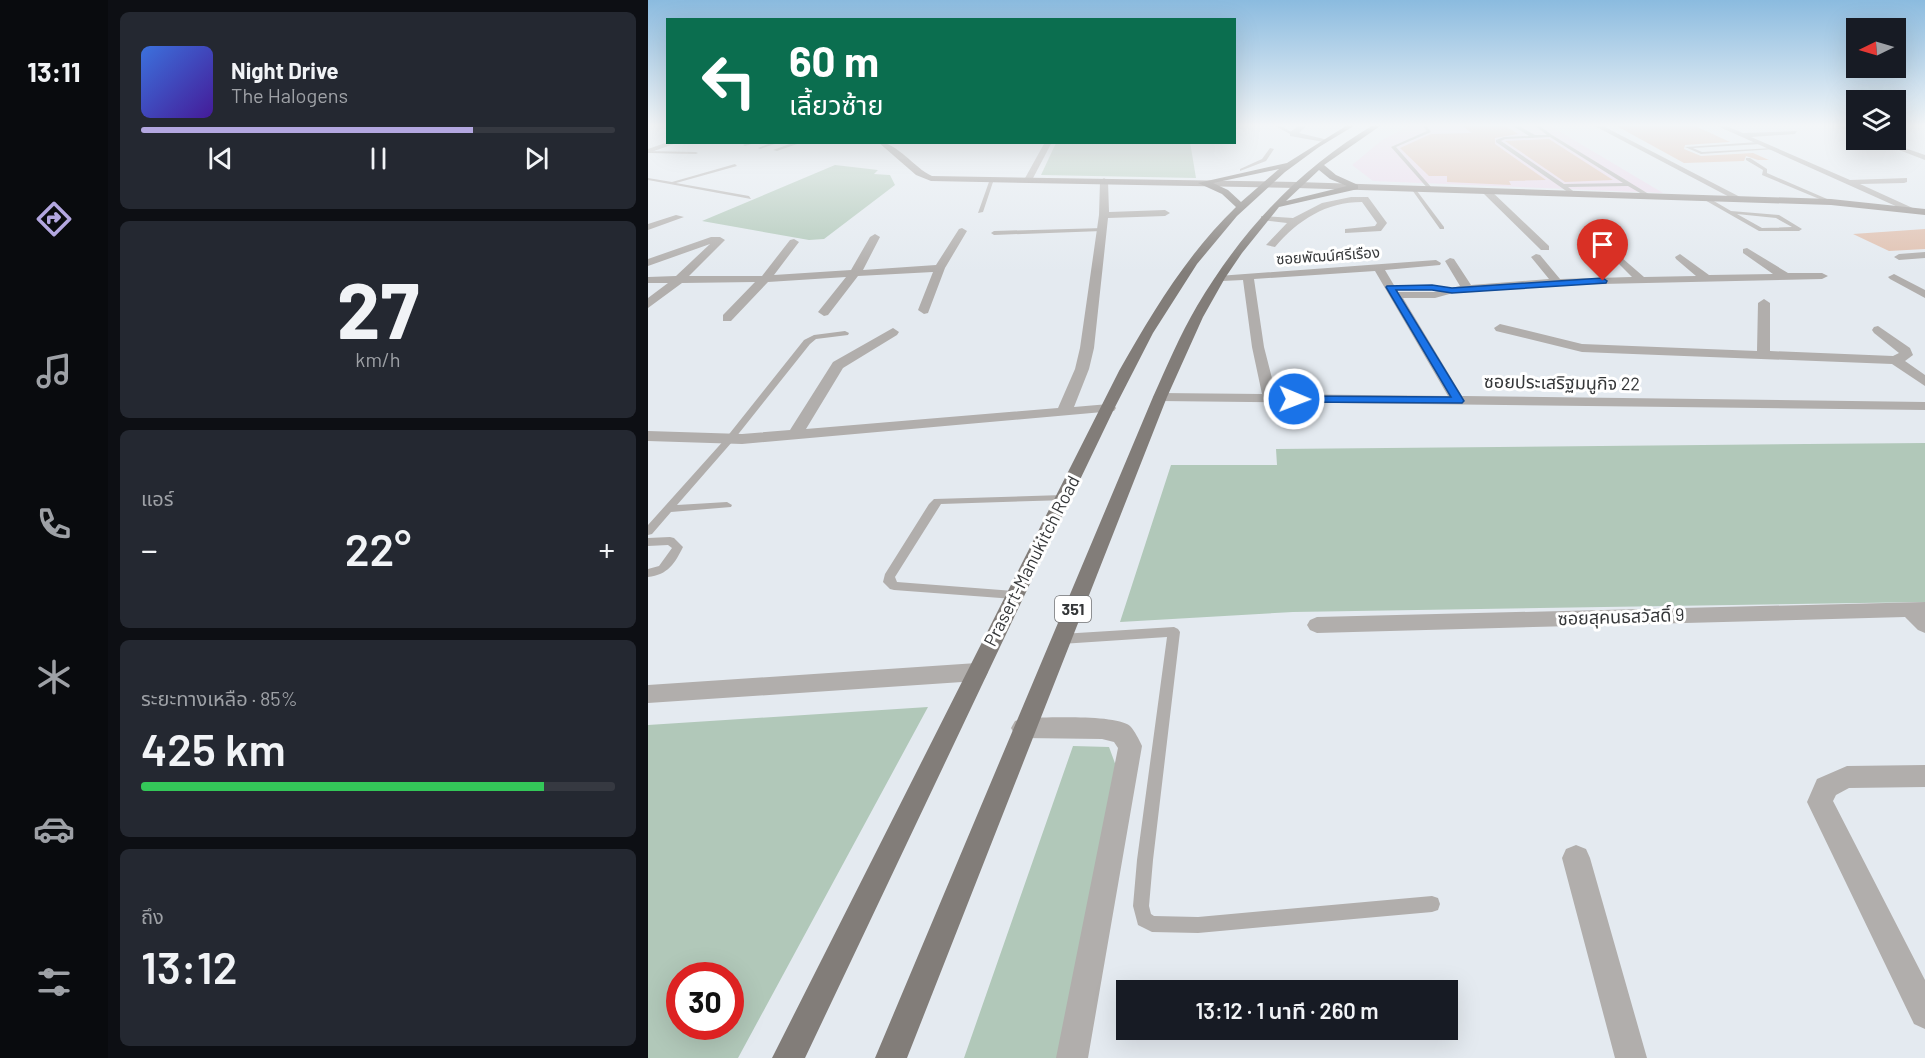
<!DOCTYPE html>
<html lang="th">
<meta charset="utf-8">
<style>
:root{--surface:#171b24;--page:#242831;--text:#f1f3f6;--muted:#9ea1a6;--line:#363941;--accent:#b3a7e0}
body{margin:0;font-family:Barlow,"Noto Sans Thai",sans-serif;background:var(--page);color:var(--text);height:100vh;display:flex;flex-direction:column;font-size:22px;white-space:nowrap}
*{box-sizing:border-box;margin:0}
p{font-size:20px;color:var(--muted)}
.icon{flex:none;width:33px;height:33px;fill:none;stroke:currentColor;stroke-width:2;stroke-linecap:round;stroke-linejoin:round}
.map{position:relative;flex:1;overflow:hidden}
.panel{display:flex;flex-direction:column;gap:12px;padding:12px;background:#0d0f14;width:540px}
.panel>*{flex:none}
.hud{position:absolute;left:18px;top:18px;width:570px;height:126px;border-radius:0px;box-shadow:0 6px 24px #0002;background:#0b6e4f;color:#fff;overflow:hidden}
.needle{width:39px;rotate:265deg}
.controls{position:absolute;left:1198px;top:18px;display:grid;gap:12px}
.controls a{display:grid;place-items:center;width:60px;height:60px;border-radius:0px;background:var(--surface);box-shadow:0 6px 24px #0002;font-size:30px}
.speed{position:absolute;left:18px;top:962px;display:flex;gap:12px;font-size:30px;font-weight:700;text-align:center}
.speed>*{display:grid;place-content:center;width:78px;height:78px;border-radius:50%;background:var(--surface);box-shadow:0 6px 24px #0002;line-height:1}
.speed .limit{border:9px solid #d22;background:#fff;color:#111}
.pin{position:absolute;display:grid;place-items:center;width:51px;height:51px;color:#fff;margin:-62px -26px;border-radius:50% 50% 50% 0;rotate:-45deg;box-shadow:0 0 6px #0007}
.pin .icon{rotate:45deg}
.me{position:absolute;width:66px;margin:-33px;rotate:91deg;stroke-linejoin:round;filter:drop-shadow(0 0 4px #0008)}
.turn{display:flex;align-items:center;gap:21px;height:126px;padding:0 24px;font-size:27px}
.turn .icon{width:78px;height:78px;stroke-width:2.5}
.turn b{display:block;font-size:42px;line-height:51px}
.big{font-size:45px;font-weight:600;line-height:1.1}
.panel .card{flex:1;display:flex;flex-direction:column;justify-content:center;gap:9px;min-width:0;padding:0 21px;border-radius:9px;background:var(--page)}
.panel .dial{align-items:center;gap:0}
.dial b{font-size:78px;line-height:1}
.song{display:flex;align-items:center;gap:18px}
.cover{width:72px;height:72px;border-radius:9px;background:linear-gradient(135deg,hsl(220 70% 55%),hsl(260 70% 35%))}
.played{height:6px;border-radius:3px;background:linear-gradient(90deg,var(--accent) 70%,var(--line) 70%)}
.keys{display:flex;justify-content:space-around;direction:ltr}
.heat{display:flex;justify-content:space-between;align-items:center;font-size:33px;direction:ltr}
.charge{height:9px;border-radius:4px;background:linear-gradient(90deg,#34c759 85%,var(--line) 0)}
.trip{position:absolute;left:468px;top:980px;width:342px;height:60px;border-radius:0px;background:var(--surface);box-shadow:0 6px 24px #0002;font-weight:600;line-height:60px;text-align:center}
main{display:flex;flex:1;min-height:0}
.tabs{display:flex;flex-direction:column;width:108px;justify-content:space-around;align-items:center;background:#090b0e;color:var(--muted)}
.tabs .icon{width:42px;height:42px}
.tabs .current{color:var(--accent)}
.tabs b{font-size:27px;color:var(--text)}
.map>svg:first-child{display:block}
.industrial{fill:#ebd9eb}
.green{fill:#b1c8b9;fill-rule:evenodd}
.building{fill:#e0c0af}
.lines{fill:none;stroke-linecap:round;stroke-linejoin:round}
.lane{fill:#b1aeac;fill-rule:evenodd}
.street{fill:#b1aeac;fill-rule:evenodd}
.secondary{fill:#96918e;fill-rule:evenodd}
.primary{fill:#827d79;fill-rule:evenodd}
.route{fill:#1a73e8;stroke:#114b97;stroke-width:1.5}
.labels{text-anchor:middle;stroke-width:6;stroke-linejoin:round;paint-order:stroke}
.far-street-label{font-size:15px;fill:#353739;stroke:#fff}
.shield{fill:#fff;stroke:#727374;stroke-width:1.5}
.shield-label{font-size:16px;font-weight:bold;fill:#353739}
.street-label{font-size:18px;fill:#353739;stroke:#fff}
</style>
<main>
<nav class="tabs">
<b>13:11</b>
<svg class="icon current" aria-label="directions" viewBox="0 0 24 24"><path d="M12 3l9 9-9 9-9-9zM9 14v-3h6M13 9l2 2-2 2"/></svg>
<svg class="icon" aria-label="music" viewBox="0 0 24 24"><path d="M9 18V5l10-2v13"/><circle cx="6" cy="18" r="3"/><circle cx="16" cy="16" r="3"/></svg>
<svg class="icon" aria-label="phone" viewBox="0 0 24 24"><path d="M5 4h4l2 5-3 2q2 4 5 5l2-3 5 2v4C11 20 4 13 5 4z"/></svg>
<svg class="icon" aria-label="climate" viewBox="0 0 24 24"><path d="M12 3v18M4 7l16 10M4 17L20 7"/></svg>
<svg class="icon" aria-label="car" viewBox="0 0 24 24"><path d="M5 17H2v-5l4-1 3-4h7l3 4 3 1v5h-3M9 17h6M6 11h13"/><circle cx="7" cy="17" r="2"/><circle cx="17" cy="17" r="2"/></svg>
<svg class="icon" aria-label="filters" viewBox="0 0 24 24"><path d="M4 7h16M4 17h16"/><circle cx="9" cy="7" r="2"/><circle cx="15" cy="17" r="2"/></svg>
</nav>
<section class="panel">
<div class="card">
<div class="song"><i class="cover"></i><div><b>Night Drive</b><p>The Halogens</p></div></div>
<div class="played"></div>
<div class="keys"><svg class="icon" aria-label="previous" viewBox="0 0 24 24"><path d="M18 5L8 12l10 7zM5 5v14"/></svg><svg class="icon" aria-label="pause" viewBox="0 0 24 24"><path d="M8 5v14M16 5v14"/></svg><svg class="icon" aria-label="next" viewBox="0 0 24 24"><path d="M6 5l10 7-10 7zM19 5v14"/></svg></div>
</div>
<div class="card dial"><b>27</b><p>km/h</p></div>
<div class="card"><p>แอร์</p>
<div class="heat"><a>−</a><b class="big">22°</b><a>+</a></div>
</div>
<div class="card"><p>ระยะทางเหลือ · 85%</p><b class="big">425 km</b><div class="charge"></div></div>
<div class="card"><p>ถึง</p><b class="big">13:12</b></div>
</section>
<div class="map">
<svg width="1277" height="1058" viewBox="0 0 1277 1058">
<rect width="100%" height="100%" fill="#e4eaf0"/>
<path class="industrial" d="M 765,124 L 899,124 L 1015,193 L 725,181 L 704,165 L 734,140 Z"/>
<path class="green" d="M 542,142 L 548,178 L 393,175 L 408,143 Z
M 187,165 L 230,170 L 226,174 L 242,175 L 247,185 L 176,239 L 161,240 L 54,221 Z
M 1277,443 L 1277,602 L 645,612 L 472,622 L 523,465 L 629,465 L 628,449 Z
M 280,707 L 90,1058 L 0,1058 L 0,725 ZM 32,975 L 82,975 L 82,1026 L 32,1026 Z
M 425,746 L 461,747 L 468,766 L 410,1058 L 316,1058 Z"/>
<path class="building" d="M 812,124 L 854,124 L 870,134 L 847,138 L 847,144 L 898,180 L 861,181 L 863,185 L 799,182 L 799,176 L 781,176 L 752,148 L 783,134 L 824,133 Z
M 965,124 L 1043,124 L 1082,142 L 1037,145 L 1036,149 L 1053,156 L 1105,153 L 1121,160 L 1110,160 L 1098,156 L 1096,161 L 1036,163 Z
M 901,139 L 965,180 L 917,182 L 857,141 Z
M 1277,229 L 1277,249 L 1241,251 L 1205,234 Z"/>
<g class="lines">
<path class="lane" d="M 624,124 L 629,124 L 647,134 L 644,135 Z
M 773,124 L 777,124 L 783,132 L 748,147 L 784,188 L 782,191 L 743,147 L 779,131 Z
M 862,124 L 867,124 L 887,135 L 899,135 L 885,124 L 889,124 L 904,135 L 1004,196 L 999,197 L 980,186 L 920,187 L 929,194 L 924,195 L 848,142 L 848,140 L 856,137 L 881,136 ZM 902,137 L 975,183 L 916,184 L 853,141 L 857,139 Z
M 101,142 L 110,142 L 97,146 L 95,145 Z
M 125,142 L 133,142 L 112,149 L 110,148 Z
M 147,142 L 155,142 L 129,151 L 125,150 Z
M 1111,142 L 1113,144 L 1045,148 L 1054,152 L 1125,148 L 1127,149 L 1053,154 L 1037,147 Z
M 622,148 L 626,149 L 618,161 L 592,171 L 592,169 L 614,159 Z
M 0,151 L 48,152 L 50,153 L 48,154 L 0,153 Z
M 1098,158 L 1102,158 L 1119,169 L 1119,173 L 1186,202 L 1181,203 L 1114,175 L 1115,170 L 1098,160 Z
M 87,164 L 89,166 L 28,183 L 101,196 L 103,199 L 0,180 L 0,178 L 24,182 Z
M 344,178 L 346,179 L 335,212 L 330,213 L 342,179 Z
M 762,187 L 766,187 L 796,227 L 796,229 L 792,229 Z
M 1055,197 L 1059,197 L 1083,211 L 1131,215 L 1154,229 L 1151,231 L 1111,231 L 1055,199 ZM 1089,214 L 1128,218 L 1144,227 L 1114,228 Z
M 456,228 L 456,230 L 454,231 L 346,235 L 343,233 L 346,231 Z
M 197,331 L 201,333 L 200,335 L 168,339 L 162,344 L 84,442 L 29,505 L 79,502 L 84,505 L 83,507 L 23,512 L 4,534 L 0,535 L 0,525 L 78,438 L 156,340 L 166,335 Z
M 415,495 L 419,496 L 420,498 L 419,500 L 293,504 L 247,577 L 249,582 L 366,591 L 370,592 L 372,595 L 370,598 L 366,599 L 246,590 L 242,589 L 235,582 L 237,574 L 281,504 L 286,499 Z
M 22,537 L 26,538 L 35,547 C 27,563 20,575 0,577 L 0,569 L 11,566 L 24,548 L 20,545 L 0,546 L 0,538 Z
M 526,627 L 530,629 L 532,632 L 505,860 L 501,906 L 503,914 L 506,916 L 550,917 L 784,896 L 790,898 L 792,904 L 790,910 L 784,912 L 550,933 L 504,932 L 490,925 L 485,906 L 489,860 L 519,637 L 413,644 L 409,642 L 407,639 L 409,636 L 413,634 Z"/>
<path class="street" d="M 0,124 L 9,124 L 0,127 Z
M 653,124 L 660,124 L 651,133 L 680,140 L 676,142 L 642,136 L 642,132 Z
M 943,124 L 951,124 L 1096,199 L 1089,201 Z
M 1065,124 L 1073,124 L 1095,133 L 1149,131 L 1147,134 L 1103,137 L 1202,180 L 1259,178 L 1259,182 L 1256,183 L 1212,184 L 1269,210 L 1261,212 Z
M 1185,124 L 1194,124 L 1209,130 L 1209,134 Z
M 1225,140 L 1234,140 L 1277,155 L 1277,160 Z
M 20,142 L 32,142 L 0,153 L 0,149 Z
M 397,142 L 404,142 L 383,182 L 377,182 L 376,180 Z
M 456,178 L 460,181 L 461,212 L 517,210 L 522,213 L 517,216 L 460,218 L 446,348 L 441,369 L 426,407 L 461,404 L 466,405 L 468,408 L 466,411 L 94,444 L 0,441 L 0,431 L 94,434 L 142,430 L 185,362 L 245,328 L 251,332 L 249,335 L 195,368 L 158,429 L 410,408 L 427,369 L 432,348 L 451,215 L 452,181 Z
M 835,189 L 841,189 L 901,246 L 901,250 L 893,250 L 835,193 Z
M 703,197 L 720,197 L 739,223 L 733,231 L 697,233 L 697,229 L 727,226 L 729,223 L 714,202 C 678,202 650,220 627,247 L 618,245 L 639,223 L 613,220 L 613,216 L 645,218 L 674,203 Z
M 28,215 L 36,217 L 0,230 L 0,224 Z
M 314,228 L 319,231 L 297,268 L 280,313 L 276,314 L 270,310 L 285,272 L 210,276 L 180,315 L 176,316 L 170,312 L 198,277 L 120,282 L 83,321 L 75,321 L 75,315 L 107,282 L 34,283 L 0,308 L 0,298 L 20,283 L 0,283 L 0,277 L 28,276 L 62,244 L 0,266 L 0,259 L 63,237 L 72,237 L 77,240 L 41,276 L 114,276 L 142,240 L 146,239 L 151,242 L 126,275 L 203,270 L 222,237 L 227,234 L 232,237 L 215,270 L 288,265 L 311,229 Z
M 1099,248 L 1140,273 L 1174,273 L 1180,276 L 1174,279 L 909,285 L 805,293 L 787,298 L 755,298 L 814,396 L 1277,402 L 1277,410 L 512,401 L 505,397 L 512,393 L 614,394 L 604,347 L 595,280 L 574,281 L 568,278 L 570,276 L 788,260 L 793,263 L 792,265 L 737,270 L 750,292 L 786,292 L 812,286 L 797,261 L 802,258 L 806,259 L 823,285 L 901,279 L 883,257 L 888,254 L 892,255 L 912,279 L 984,277 L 961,254 L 966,251 L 996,277 L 1048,276 L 1028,259 L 1027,257 L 1032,254 L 1061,275 L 1125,274 L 1095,253 L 1095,249 ZM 727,271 L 800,396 L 628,394 L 616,347 L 606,279 Z
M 1277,252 L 1277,258 L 1251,260 L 1246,257 L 1251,254 Z
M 1246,274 L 1277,290 L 1277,298 L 1242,279 L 1240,277 Z
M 1116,299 L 1122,303 L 1122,351 L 1245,356 L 1251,353 L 1226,333 L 1224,330 L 1226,327 L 1230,326 L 1262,348 L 1265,355 L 1257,361 L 1277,375 L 1277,386 L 1244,364 L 934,352 L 848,331 L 846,328 L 852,324 L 934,344 L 1109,351 L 1110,303 Z
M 1277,602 L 1277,633 L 1270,630 L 1257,617 L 669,633 L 662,630 L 659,625 L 662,620 L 669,617 Z
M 329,663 L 337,666 L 340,672 L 337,678 L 329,681 L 0,703 L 0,685 Z
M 375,718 C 396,718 467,714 482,726 C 487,731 491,740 494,746 L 440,1058 L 408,1058 L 470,748 L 466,742 L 454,739 L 375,738 L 367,735 L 363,728 L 367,721 Z
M 1277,765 L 1277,787 L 1201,788 L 1188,795 L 1185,801 L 1277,980 L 1277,1029 L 1266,1024 L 1159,802 L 1169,779 L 1199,766 Z
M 928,845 L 938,849 L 942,858 L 999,1058 L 967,1058 L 914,858 L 918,849 Z"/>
<path class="secondary" d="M 230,142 C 249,142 266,168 284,176 L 649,182 L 1183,199 L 1277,209 L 1277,215 L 1183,205 L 649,188 L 283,181 L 268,175 Z"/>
<path class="primary" d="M 701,124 L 709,124 L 671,147 L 637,172 L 589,216 L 549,264 L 505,333 L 466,409 L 379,590 L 157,1058 L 124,1058 L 471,371 C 504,313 539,254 588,207 L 574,194 L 550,183 L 639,163 ZM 631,169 L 593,202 L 580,190 L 565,183 Z
M 727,124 L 735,124 L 676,165 L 688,175 L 710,185 L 710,189 L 631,207 L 594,253 L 577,278 L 555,317 L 519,397 L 259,1058 L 227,1058 L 505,397 C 519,366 532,335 549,306 C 594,230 652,168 727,124 ZM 671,170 L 682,179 L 699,186 L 638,201 Z"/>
</g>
<linearGradient id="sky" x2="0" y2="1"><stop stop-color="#8bbbdf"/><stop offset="0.46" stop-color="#f3f6f8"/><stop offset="1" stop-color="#f3f6f8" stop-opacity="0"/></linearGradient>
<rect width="1277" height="272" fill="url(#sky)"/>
<path class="route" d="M 955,278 L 959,281 L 958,283 L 804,293 L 784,290 L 748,290 L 816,401 L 814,403 L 646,402 L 640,399 L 646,396 L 803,397 L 738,287 L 739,286 L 784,285 L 804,288 Z"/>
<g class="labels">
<g class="far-street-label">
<text transform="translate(680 256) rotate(-4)" y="5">ซอยพัฒน์ศรีเรือง</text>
</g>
<rect class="shield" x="407" y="596" width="36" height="26" rx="4.5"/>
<g class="shield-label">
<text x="425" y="615">351</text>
</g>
<g class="street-label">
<text transform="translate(914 383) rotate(1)" y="6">ซอยประเสริฐมนูกิจ 22</text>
<text transform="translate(384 561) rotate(-63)" y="6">Prasert-Manukitch Road</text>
<text transform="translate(973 617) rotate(-2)" y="6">ซอยสุคนธสวัสดิ์ 9</text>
</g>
</g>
</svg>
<div class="controls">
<a><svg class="needle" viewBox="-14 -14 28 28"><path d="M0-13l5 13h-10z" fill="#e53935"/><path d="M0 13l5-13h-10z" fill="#9ea1a6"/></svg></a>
<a><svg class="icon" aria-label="layers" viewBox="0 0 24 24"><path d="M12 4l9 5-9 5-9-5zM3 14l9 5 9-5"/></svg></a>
</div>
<div class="speed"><div class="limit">30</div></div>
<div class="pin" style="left:955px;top:281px;background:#d93025"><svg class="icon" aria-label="arrive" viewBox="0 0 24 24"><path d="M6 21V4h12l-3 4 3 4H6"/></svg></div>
<svg class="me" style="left:646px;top:399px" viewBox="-20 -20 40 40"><circle r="17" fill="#1a73e8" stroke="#fff" stroke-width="3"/><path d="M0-11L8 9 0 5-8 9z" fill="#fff"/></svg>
<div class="trip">13:12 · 1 นาที · 260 m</div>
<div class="hud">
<div class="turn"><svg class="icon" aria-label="left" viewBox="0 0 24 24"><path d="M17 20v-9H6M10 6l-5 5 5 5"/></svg><div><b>60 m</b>เลี้ยวซ้าย</div></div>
</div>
</div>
</main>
